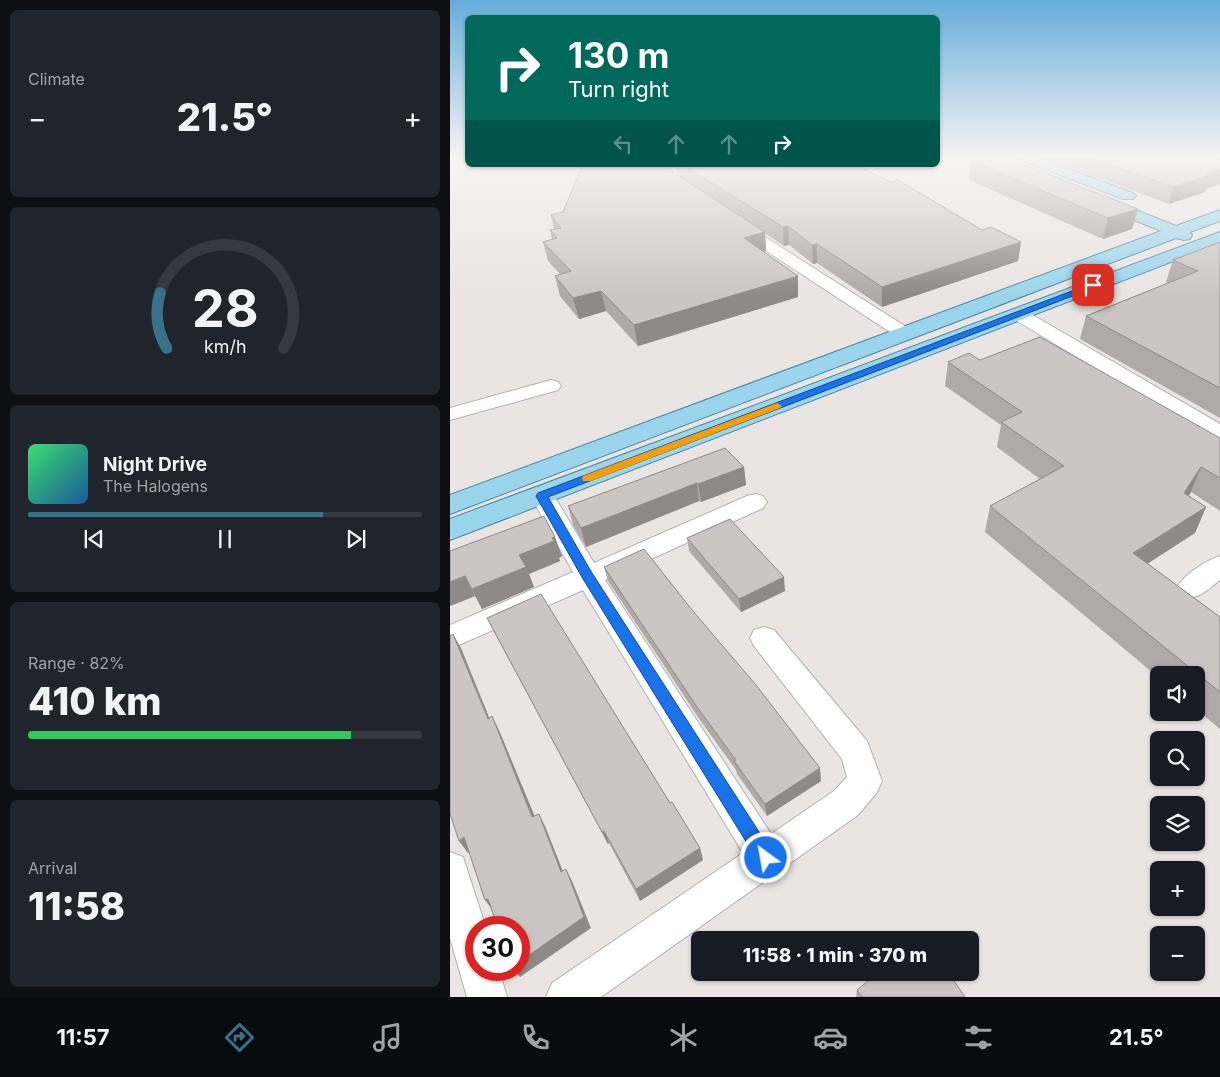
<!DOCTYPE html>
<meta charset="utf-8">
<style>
:root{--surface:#171b24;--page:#20242c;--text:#f1f3f6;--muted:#9ea1a6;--line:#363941;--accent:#37728a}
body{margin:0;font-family:Inter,sans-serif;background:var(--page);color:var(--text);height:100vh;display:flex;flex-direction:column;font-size:19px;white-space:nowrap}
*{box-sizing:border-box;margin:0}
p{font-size:16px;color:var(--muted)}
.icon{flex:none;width:28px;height:28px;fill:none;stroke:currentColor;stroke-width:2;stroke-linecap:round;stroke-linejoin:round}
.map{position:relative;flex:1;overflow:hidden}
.details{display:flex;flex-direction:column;gap:10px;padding:10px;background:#0d0f14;width:450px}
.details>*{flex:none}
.hud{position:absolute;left:15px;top:15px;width:475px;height:152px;border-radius:8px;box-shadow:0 1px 4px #0004;background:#00695c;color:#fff;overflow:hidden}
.tools{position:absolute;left:700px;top:666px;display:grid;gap:10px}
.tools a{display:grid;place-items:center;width:55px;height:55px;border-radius:8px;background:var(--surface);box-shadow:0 1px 4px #0004;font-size:25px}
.speed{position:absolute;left:15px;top:916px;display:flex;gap:10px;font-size:25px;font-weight:700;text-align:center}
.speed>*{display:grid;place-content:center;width:65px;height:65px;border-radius:50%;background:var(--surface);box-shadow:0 1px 4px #0004;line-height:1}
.speed .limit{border:8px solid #d22;background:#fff;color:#111}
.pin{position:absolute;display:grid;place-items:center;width:42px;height:42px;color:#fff;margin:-21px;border-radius:10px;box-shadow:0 2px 8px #0006}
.me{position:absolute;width:55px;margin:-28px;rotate:328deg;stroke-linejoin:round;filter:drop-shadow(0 0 4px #0008)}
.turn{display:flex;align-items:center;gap:18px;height:105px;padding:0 20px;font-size:22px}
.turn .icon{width:65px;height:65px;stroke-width:2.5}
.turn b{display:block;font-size:35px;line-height:42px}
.lanes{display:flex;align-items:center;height:48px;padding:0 20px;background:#0003;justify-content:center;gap:25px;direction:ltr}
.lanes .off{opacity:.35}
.big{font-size:38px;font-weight:800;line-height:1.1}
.details .tile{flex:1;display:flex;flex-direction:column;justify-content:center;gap:8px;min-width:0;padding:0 18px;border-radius:8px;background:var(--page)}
.details .dial{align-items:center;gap:0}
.dial svg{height:130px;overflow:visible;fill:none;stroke:var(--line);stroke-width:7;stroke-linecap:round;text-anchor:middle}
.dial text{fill:var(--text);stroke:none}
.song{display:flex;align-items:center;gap:15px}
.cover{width:60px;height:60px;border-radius:8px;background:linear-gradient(135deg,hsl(140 70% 55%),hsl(210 70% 35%))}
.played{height:5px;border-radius:2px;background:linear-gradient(90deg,var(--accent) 75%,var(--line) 75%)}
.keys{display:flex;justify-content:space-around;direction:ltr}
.heat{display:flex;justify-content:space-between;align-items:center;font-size:28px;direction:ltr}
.charge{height:8px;border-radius:4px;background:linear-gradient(90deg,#34c759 82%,var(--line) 0)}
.trip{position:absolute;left:241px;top:931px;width:288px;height:50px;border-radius:8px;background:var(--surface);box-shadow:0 1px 4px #0004;font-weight:800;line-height:50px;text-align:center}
.dock{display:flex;height:80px;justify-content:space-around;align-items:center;background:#090b0e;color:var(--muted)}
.dock .icon{width:35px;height:35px}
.dock .on{color:var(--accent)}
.dock b{font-size:22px;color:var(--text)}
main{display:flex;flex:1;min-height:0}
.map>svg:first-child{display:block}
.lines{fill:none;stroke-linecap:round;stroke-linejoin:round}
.minor-casing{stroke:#b5b0ae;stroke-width:2}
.major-casing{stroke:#4787a0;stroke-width:2}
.minor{fill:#fff;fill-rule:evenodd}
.major{fill:#9ad5ec;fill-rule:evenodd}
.wall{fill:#afa9a9;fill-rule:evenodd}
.shaded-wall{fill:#8e8a89}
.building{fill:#cbc5c4;stroke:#8e8a89}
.route{fill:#1a73e8;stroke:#114b97}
.slow{fill:#f59e0b}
</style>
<main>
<section class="details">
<div class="tile"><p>Climate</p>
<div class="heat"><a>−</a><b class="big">21.5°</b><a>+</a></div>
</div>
<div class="tile dial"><svg viewBox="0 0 100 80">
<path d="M14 69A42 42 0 1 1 86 69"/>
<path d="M14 69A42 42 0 0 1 10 35" stroke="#37728a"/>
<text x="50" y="56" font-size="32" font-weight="700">28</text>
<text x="50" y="72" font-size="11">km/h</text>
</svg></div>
<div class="tile">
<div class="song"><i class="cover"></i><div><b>Night Drive</b><p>The Halogens</p></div></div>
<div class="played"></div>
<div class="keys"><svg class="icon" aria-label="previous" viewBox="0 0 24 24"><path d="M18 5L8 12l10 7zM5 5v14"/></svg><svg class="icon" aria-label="pause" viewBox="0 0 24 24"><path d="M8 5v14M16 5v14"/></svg><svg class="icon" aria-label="next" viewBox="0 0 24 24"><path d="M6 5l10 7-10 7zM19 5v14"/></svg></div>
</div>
<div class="tile"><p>Range · 82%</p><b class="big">410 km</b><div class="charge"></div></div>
<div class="tile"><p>Arrival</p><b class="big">11:58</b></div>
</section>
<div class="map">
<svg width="770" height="997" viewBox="0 0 770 997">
<rect width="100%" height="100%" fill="#eae5e3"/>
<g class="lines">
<g class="minor-casing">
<path id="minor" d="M 234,165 L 253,165 L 251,168 L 223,176 L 242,191 L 235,195 L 230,194 L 211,178 L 213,171 Z
M 288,222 L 293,223 L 461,330 L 464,334 L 461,338 L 455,339 L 449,338 L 283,229 L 281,226 L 283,223 Z
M 568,309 L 574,310 L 770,424 L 770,440 L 762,438 L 562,318 L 559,314 L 562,310 Z
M 101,380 L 108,382 L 111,386 L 108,390 L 0,420 L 0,408 Z
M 92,487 L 100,489 L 144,563 L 297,496 L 305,494 L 313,496 L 317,502 L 313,508 L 155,580 L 321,834 L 384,791 L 397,777 L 392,759 L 304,646 L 300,638 L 304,630 L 314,627 L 324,630 L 417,741 L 432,781 L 427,792 L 408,815 L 151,997 L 96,997 L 102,983 L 293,853 L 133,590 L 0,649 L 0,625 L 123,572 L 80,495 L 84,489 Z
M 770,556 L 770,580 C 757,590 747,602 729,596 L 726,589 C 733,575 755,561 770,556 Z
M 0,852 L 13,857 L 36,928 L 26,928 L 26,970 L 49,970 L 57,997 L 17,997 L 0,938 Z"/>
</g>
<g class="major-casing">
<path id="major" d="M 566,156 L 584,156 L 683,193 L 686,196 L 683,199 L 673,199 L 568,159 Z
M 651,196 L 726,226 L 770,210 L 770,221 L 740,232 L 742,235 L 740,239 L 734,240 L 726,238 L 0,514 L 0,495 L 711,231 L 645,204 L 643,201 L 645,198 Z
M 770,232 L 770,243 L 0,540 L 0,519 Z"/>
</g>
<use href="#minor" class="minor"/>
<use href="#major" class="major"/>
</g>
<path class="wall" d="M 589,156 L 770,156 L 770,184 L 756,189 L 755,192 L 719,204 Z
M 521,161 L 688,209 L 682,229 L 653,239 L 519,180 Z
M 139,165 L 408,165 L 406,165 L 532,230 L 571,242 L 568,261 L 432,307 L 367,263 L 363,264 L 339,245 L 334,246 L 315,233 L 316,251 L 313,252 L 348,276 L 348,297 L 188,346 L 156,311 L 129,319 L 110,296 L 105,276 L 110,274 L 98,261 L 93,242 L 102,240 L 100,230 L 104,229 L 101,215 L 113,212 ZM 226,165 L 227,175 L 216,168 Z
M 770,242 L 770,418 L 630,339 L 636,316 L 718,283 L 716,282 L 723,260 Z
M 530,360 L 770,438 L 770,511 L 741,492 L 739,496 L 756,507 L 745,533 L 697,563 L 770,617 L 770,729 L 746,709 L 746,675 L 709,675 L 709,678 L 535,532 L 540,506 L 590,479 L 547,447 L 551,425 L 495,386 L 498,362 Z
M 294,467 L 296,485 L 251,502 L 249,501 L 136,547 L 123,525 L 118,506 Z
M 237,538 L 335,591 L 291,612 L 239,551 Z
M 0,551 L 112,556 L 109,558 L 110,561 L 79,574 L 84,587 L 32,609 L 25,596 L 0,606 Z
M 154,567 L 371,781 L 317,816 L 287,774 L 286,770 L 250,720 L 158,581 Z
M 37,618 L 220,803 L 250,848 L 253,860 L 190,901 L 159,843 L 158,844 L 44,632 Z
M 407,990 L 515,997 L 406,997 Z"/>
<path class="shaded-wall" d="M 207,165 L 226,165 L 212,169 Z
M 770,169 L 770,184 L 756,189 L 755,192 L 719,204 L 723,187 L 756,174 Z
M 688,209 L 682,229 L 653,239 L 658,218 Z
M 338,226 L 339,245 L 334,246 L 333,227 Z
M 315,232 L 316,251 L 295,257 L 294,238 Z
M 571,242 L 568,261 L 432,307 L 432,287 Z
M 367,244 L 367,263 L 363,264 L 362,245 Z
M 348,276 L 348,297 L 188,346 L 184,325 Z
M 151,291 L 156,311 L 129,319 L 123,298 Z
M 294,467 L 296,485 L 251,502 L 248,484 Z
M 751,467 L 741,492 L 724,518 L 734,493 Z
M 247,483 L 249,501 L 136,547 L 131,528 Z
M 756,507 L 745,533 L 674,579 L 683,553 Z
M 105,537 L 112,556 L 109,558 L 110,561 L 79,574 L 84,587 L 32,609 L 22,589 L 69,555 Z
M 15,576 L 25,596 L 0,606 L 0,582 Z
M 334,577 L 335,591 L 291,612 L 289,599 Z
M 3,634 L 11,648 L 45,732 L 38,719 Z
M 42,716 L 49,730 L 90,829 L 82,817 Z
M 370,768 L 371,781 L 317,816 L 315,804 Z
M 89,814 L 95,826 L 118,884 L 111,872 Z
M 154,831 L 159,843 L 158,844 L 152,832 Z
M 14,837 L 23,850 L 18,853 L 9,841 Z
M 250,848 L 253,860 L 190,901 L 186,889 Z
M 116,869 L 122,881 L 141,928 L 70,977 L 64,970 L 69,970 L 69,962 Z
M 38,899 L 44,912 L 35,900 Z"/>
<path class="building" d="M 540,156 L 552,156 L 688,209 L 658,218 L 521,161 Z
M 635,156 L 770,156 L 770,169 L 756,174 L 760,175 L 723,187 Z
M 139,165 L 212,165 L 315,232 L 294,238 L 348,276 L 184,325 L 151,291 L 123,298 L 105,276 L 121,271 L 93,242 L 107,238 L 100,230 L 111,228 L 101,215 L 113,212 L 132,166 Z
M 233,165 L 406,165 L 441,182 L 448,180 L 532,230 L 541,227 L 571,242 L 432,287 L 367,244 L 362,245 L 338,226 L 333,227 Z
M 770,242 L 770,388 L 636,316 L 748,271 L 723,260 Z
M 590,337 L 770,438 L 770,478 L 751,467 L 734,493 L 756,507 L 683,553 L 770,617 L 770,692 L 540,506 L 614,466 L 551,422 L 572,412 L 498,362 L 519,353 L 530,360 Z
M 275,448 L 294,467 L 248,484 L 247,483 L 131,528 L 118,506 Z
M 94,516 L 105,537 L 102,538 L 104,541 L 69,555 L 76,567 L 22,589 L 15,576 L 0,582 L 0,551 Z
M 280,519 L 334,577 L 289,599 L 237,538 Z
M 194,549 L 242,610 L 306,685 L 370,768 L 315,804 L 284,761 L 286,760 L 247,707 L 154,567 Z
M 91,594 L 220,803 L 222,802 L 250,848 L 186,889 L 154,831 L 152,832 L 37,618 Z
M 3,634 L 38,719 L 42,716 L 82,817 L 89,814 L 111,872 L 116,869 L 134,917 L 69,962 L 69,928 L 48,928 L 38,899 L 35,900 L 14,837 L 9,841 L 0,814 L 0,636 Z
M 429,972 L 498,972 L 515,997 L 412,997 L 407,990 Z"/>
<linearGradient id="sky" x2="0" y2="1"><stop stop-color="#67adda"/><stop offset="0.53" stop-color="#f6f3f2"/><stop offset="1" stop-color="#f6f3f2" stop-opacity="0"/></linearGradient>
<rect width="770" height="295" fill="url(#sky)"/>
<path class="route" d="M 643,283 L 647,285 L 646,287 L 98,497 L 142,573 L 322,852 L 325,858 L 322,864 L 316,866 L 310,864 L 133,579 L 86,496 L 88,493 Z"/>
<path class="slow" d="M 327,403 L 332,406 L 330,408 L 141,481 L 133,481 L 132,478 L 133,476 Z"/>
</svg>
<div class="tools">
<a><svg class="icon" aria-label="sound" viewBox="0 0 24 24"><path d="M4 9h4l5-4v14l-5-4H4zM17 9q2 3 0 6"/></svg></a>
<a><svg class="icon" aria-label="search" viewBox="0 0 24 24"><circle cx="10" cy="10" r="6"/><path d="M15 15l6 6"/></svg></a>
<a><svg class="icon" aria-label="layers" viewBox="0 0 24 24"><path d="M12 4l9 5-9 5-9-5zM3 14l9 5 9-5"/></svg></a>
<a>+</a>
<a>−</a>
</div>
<div class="speed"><div class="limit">30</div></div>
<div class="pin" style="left:643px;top:285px;background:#d93025"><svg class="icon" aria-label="arrive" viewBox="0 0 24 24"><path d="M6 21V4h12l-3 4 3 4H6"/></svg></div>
<svg class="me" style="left:316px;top:858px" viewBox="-20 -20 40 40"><circle r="17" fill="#1a73e8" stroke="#fff" stroke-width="3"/><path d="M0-11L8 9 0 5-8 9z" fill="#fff"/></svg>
<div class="trip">11:58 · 1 min · 370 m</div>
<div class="hud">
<div class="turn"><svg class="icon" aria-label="right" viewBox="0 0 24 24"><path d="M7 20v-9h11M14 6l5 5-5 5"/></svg><div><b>130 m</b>Turn right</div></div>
<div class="lanes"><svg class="icon off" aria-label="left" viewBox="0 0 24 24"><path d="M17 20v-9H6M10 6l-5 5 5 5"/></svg><svg class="icon off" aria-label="ahead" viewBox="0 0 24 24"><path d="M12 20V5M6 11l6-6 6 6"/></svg><svg class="icon off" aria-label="ahead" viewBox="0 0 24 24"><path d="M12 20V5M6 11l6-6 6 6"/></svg><svg class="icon" aria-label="right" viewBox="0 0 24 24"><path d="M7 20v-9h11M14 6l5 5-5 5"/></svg></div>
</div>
</div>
</main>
<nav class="dock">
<b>11:57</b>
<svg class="icon on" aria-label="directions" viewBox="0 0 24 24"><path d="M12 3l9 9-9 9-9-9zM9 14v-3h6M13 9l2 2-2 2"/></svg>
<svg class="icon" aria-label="music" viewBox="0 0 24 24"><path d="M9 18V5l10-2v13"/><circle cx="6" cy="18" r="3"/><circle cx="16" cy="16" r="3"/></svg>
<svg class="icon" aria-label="phone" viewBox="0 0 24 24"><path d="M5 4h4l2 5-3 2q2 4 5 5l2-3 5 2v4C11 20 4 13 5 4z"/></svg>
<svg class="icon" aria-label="climate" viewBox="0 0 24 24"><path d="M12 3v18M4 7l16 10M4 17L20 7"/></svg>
<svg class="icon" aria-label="car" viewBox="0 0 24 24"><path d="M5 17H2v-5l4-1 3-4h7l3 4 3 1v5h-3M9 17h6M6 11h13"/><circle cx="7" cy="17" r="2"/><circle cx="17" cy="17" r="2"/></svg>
<svg class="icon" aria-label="filters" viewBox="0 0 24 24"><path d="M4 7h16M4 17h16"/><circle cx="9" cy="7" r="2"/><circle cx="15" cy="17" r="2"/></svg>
<b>21.5°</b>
</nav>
